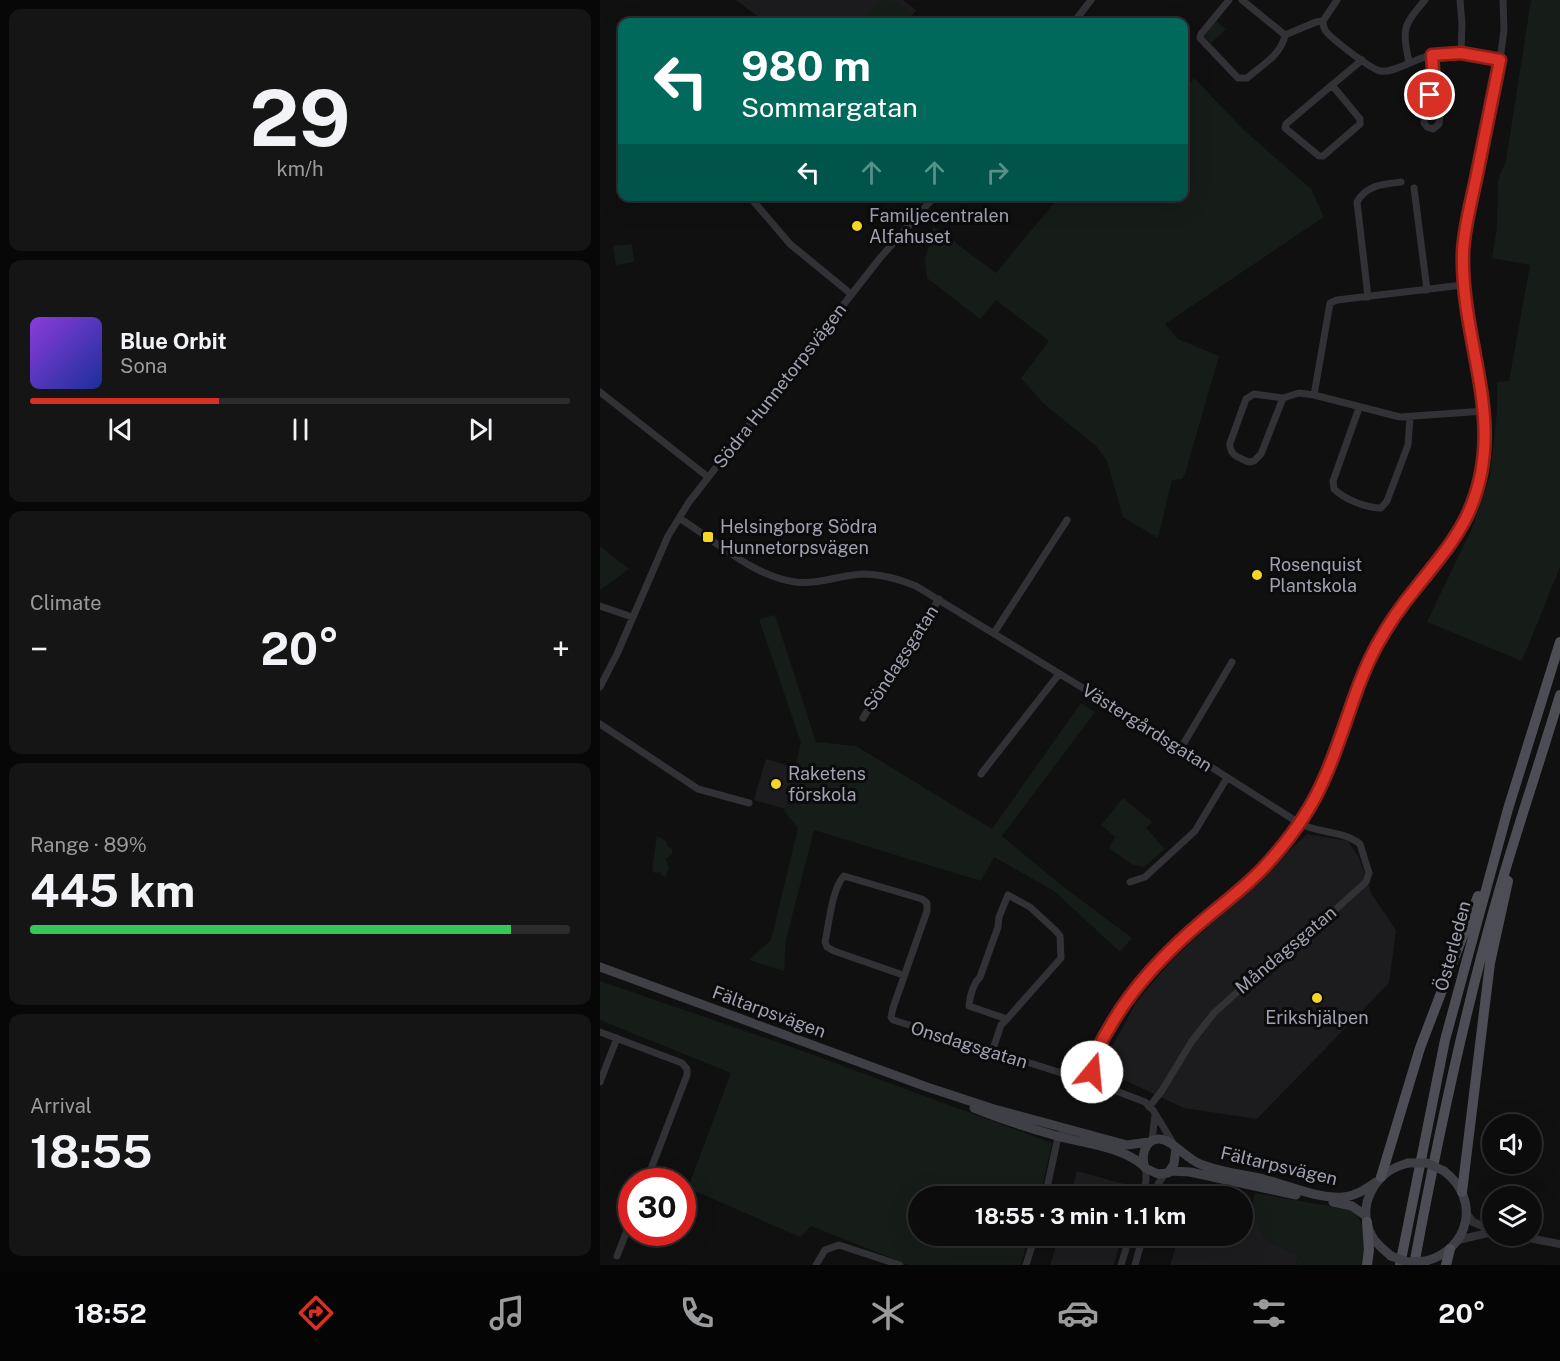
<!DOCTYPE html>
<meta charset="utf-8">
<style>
:root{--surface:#0c0c0d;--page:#151516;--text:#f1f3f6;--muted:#9a9b9d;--line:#2c2c2e;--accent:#d93025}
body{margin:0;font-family:"Public Sans",sans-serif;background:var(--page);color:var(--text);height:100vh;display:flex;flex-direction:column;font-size:22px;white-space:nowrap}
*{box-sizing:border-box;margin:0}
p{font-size:20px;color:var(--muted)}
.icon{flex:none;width:33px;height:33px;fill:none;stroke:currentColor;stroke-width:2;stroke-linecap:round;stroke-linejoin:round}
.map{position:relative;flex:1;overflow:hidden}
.sheet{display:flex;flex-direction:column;gap:9px;padding:9px;background:#070707;width:600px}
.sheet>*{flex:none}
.hud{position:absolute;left:18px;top:18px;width:570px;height:183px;border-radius:12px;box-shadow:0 6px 24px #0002,0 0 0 2px var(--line);background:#00695c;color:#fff;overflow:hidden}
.controls{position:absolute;left:882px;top:1114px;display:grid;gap:12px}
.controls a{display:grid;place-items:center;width:60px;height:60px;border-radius:50%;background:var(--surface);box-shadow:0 6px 24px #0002,0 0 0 2px var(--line);font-size:30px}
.speed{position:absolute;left:18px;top:1168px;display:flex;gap:12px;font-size:30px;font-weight:700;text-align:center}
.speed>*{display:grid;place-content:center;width:78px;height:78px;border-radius:50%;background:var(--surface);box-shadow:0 6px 24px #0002,0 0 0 2px var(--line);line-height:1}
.speed .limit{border:9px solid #d22;background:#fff;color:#111}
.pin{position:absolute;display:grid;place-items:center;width:51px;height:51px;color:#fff;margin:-26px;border:3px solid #fff;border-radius:50%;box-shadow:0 2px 6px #0007}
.me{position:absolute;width:66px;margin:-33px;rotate:17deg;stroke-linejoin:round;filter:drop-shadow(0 0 4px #0008)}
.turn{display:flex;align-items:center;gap:21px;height:126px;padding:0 24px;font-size:27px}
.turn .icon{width:78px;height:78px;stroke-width:2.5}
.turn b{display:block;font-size:42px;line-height:51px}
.lanes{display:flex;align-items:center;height:57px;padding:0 24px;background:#0003;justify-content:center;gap:30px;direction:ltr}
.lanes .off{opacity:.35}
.big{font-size:45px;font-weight:700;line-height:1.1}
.sheet .card{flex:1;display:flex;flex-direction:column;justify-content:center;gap:9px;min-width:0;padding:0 21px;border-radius:12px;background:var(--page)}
.sheet .dial{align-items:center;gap:0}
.dial b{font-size:78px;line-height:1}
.song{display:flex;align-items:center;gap:18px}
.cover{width:72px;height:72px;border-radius:9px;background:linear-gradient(135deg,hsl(270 70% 55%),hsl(230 70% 35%))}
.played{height:6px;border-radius:3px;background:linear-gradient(90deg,var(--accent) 35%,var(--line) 35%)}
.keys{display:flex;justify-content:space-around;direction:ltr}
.heat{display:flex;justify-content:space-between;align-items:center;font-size:33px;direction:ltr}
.charge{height:9px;border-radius:4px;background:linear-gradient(90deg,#34c759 89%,var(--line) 0)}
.trip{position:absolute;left:308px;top:1186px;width:345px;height:60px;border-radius:30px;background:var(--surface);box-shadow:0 6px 24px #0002,0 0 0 2px var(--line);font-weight:700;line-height:60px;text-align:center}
.tabs{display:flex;height:96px;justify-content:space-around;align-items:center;background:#050505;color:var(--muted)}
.tabs .icon{width:42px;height:42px}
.tabs .selected{color:var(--accent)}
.tabs b{font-size:27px;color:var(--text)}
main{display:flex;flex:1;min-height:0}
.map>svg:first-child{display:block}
.built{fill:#1c1c1e}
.green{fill:#161c18}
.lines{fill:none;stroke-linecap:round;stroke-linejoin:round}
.minor{stroke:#313136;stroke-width:7}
.tertiary{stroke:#313136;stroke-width:8}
.secondary{stroke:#3f3f46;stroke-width:9}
.primary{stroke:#4d4d55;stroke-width:10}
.secondary-bridge{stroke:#3f3f46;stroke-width:9}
.route-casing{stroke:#8d1f18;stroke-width:15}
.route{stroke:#d93025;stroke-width:10}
.poi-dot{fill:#f4d625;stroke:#0b0b0c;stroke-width:2}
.labels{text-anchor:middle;stroke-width:6;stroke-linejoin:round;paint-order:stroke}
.poi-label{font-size:18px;fill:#a0a2b2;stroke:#0b0b0c;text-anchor:start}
.street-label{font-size:18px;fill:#a0a2b2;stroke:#0b0b0c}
</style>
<main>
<section class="sheet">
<div class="card dial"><b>29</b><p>km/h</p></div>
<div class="card">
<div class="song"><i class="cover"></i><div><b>Blue Orbit</b><p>Sona</p></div></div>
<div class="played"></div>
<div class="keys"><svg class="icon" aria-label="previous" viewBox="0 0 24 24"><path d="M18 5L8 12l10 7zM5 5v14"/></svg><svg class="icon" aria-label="pause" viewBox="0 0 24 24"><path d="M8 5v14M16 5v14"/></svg><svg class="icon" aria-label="next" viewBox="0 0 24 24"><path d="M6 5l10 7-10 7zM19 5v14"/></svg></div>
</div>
<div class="card"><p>Climate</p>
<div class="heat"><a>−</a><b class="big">20°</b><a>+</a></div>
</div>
<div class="card"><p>Range · 89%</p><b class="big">445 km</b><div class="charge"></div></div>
<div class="card"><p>Arrival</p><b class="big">18:55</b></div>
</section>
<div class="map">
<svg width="960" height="1265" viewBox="0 0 960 1265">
<rect width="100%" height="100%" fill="#101011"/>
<path class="built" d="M 136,0 L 303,0 L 316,10 L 307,22 L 165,22 Z
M 166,759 L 197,768 L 186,809 L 154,800 Z
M 707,834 L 748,841 L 759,858 L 772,895 L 796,930 L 789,983 L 657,1119 L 584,1108 L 507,1072 L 505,1060 L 537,1001 L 572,960 Z
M 477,1171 L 535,1187 L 533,1197 L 470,1197 Z
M 642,1208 L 651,1210 L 667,1241 L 699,1255 L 696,1265 L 570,1265 L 579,1236 L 642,1236 Z
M 459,1236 L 522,1236 L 514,1265 L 450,1265 Z"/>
<path class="green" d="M 279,0 L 293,0 L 312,14 L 306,22 L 261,22 Z
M 931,0 L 960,0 L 960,567 L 922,661 L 827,622 L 872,528 L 890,475 L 897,412 L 897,382 L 909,381 L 930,265 L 892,258 L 897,228 L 898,180 L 906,161 Z
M 616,21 L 626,29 L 611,43 L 605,37 L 605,35 Z
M 594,78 L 644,130 L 711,189 L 724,217 L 565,324 L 578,339 L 619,356 L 585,474 L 582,479 L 572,480 L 558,538 L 523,517 L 507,461 L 496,446 L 444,404 L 421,378 L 449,341 L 396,300 L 380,319 L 327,278 L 325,261 L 333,226 L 396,273 L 459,197 L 584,196 L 584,92 Z
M 32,244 L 34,262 L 16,265 L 13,246 Z
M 0,546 L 29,569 L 0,590 Z
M 175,615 L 216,742 L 256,746 L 392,829 L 481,703 L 495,712 L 402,836 L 461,885 L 532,938 L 520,952 L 454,891 L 394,857 L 381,881 L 214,830 L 186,940 L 184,971 L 149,960 L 171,940 L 198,828 L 184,811 L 201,743 L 159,619 Z
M 523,798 L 552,822 L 546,828 L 565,849 L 544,867 L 533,865 L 509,848 L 515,837 L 501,825 Z
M 57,836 L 66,841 L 68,847 L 72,849 L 72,854 L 65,859 L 69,867 L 66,876 L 62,876 L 60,872 L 55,873 L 52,870 Z
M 0,981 L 189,1046 L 452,1143 L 440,1197 L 318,1197 L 318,1236 L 429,1236 L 421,1265 L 309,1265 L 211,1226 L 200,1237 L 88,1188 L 131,1073 L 0,1020 Z
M 655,1193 L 752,1210 C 768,1224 765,1246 763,1265 L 696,1265 L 699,1255 L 667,1241 L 651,1210 Z"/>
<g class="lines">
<path class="minor" d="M 629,0 L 601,34 L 600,38 L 638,78 L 647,78 C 661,66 682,54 685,35
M 642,0 L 685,35
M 737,0 L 723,21 C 723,25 723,26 725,30 C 730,38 771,69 780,71 C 793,74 818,57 832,55 C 856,50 877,56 900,60
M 860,0 L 862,24 L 861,53
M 474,22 L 491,0
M 685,35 L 716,22 L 723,21
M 832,55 L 834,85 L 826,101 L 824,123 L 827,127 L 833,129 L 839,124 L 842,100 L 834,85
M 809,62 C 802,28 803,26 825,0
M 732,85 L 686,124 L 685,128 L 719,156 L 723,156 L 760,124 L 760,119 L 732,85 L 762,60
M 814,188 L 827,290
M 149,196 L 190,244 L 251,294
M 863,285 L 737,300 L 730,303 L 714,395 L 800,417 L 884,411
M 768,297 L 757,202 C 766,185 784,184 801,182
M 0,392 L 108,477
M 683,398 L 661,454 L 654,461 L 649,462 C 639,458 629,455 630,443 L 646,399 L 654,394 L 683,398 L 699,393 L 714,395
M 759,408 L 733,481 L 734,489 C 744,499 766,508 781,508 L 787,501 L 808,445 L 810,418
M 79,518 C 115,540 152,576 195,582 C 218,585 240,575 263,574 C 282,574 299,579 316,586 L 581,748 L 699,823 C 718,834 743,830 760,844 L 769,873 L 766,882 L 684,956 L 645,985 L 614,1013 L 592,1041 L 561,1092 L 549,1107
M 0,606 L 32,617
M 394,633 L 467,520
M 0,687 L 17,654 L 68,536 L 89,502 L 280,258 L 335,196
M 263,718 L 339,599
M 0,724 L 98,789 L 149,803
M 581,748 L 632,662
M 381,774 L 459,674
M 530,882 L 545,877 L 595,831 L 627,778
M 303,975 L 234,951 L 227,947 L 225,942 C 229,924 232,888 244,876 L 322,899 L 327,903 L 327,911 L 293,1008 L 291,1017 L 293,1020 L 468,1075 L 475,1076 L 492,1072
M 0,1032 L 82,1063 L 87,1069 L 87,1075 L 46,1182
M 392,1052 L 401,1025 L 407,1019 L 461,958 L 460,936 L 456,931 L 430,907 L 408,895 L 399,917 L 398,927 L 380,977 C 372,985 370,996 369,1006 L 407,1019
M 0,1082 L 17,1038
M 552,1140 L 555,1115
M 573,1143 L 553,1110 L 545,1102 L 503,1086 L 495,1080 L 492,1072 L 495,1055 L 519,1011 L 547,974 L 584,937 L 658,873 L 673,858 L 699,823 L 724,779 L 765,671 L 776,647 L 808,598 L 849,548 L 867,514 L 877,490 L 886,441 L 880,376 L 863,285 L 863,248 L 900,60 L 904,30 L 903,0
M 445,1197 L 458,1137 L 461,1134 L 474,1132
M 542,1197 L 546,1181 L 546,1169
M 554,1197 L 558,1184 L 565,1174
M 17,1256 L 32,1218
M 216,1265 L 225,1250 L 239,1245 L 300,1265
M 426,1265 L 435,1236
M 521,1265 L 530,1236
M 535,1265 L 543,1236"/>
<path class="tertiary" d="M 866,1213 L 873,1222 L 892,1230
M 918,1236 L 960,1244
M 858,1240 L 892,1232"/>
<path class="secondary" d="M 0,967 L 327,1087 L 394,1109 L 527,1145 L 549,1142
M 374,1108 C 401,1119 429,1128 457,1136 C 485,1144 521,1146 544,1166
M 576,1148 L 574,1164 L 568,1173 L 558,1174 L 545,1168 C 541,1157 544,1140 558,1139 C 571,1138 585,1158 600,1164 C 621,1173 645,1174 667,1180 C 691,1186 717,1199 743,1197 C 756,1196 766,1189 776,1182
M 570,1171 L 590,1172 L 696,1195
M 733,1202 L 752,1206 L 766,1216
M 791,1256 C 784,1250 776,1244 772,1236 C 755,1204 776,1171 808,1163
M 826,1261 C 870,1249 881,1199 844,1171"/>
<path class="primary" d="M 781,1177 L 820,1048 L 878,896
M 862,1192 L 890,963 L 908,881
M 767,1222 L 769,1250 L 767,1265
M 800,1265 L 845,1040 L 908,809 L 960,642
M 814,1265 C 837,1141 863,1017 898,895 C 917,828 940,762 960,695
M 846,1265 L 850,1249"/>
<path class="secondary-bridge" d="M 808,1163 L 827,1163 L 844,1171
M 791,1256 L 808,1262 L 826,1261"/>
</g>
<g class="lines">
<g class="route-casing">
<path id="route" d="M 492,1072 C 493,1055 502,1040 511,1025 C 535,983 569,949 606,918 C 630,898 654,880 674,856 C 694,833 712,807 724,779 C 744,735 754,687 777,645 C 788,625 801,606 816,588 C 834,565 852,545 866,518 C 911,426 860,345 863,252 C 864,228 871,203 876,179 C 884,139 892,100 900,60 L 861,53 L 832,55 L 834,85 L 830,95"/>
</g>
<use href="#route" class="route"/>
</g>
<g class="poi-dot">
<circle cx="257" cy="226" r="6"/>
<rect x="102" y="531" width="12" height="12" rx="3"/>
<circle cx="657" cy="575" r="6"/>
<circle cx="176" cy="784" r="6"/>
<circle cx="717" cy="998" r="6"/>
</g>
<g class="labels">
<g class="poi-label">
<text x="269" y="222">Familjecentralen<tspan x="269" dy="21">Alfahuset</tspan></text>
<text x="120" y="533">Helsingborg Södra<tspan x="120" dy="21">Hunnetorpsvägen</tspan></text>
<text x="669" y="571">Rosenquist<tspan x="669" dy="21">Plantskola</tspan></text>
<text x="188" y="780">Raketens<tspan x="188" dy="21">förskola</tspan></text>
<text x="717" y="1024" text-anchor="middle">Erikshjälpen</text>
</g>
<g class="street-label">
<text transform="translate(180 386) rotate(-52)" y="6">Södra Hunnetorpsvägen</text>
<text transform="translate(301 658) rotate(-57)" y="6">Söndagsgatan</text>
<text transform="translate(547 728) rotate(32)" y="6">Västergårdsgatan</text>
<text transform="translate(853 946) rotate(-75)" y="6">Österleden</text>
<text transform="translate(686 950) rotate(-40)" y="6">Måndagsgatan</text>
<text transform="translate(169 1012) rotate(20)" y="6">Fältarpsvägen</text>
<text transform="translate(369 1045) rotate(17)" y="6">Onsdagsgatan</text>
<text transform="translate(679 1166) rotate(13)" y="6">Fältarpsvägen</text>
</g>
</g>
</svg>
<div class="controls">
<a><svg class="icon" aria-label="sound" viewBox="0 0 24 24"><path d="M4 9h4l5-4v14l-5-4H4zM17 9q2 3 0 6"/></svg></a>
<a><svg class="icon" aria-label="layers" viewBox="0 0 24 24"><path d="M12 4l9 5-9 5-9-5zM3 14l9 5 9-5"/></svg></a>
</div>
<div class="speed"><div class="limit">30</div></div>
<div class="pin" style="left:830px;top:95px;background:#d93025"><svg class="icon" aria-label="arrive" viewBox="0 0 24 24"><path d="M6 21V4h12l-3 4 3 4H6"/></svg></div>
<svg class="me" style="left:492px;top:1072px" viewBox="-20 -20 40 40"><circle r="19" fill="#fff"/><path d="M0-13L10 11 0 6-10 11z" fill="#d93025"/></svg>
<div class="trip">18:55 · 3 min · 1.1 km</div>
<div class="hud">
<div class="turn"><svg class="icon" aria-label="left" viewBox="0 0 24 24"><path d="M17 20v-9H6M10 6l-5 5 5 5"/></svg><div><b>980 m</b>Sommargatan</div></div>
<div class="lanes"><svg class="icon" aria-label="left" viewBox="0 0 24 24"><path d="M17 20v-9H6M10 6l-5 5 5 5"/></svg><svg class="icon off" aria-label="ahead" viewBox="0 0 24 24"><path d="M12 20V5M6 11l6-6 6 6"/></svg><svg class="icon off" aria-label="ahead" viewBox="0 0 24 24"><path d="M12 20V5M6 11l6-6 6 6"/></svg><svg class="icon off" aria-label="right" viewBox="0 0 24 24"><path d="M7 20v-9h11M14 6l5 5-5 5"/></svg></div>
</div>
</div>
</main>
<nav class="tabs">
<b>18:52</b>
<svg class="icon selected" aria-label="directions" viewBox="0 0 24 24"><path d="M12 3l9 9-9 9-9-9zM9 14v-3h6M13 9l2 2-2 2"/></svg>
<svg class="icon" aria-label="music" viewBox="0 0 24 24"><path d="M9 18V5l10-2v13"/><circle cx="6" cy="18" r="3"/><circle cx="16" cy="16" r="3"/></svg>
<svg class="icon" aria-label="phone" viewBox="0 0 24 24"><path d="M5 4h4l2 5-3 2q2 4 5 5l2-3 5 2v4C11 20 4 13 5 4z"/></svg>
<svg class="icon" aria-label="climate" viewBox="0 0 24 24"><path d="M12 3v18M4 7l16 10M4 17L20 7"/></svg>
<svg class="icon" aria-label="car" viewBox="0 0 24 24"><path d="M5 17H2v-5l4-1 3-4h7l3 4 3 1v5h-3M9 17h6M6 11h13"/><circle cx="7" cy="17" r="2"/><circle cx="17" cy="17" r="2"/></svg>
<svg class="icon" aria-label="filters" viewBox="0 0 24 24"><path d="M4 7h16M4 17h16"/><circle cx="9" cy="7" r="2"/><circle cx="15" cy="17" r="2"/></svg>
<b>20°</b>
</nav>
